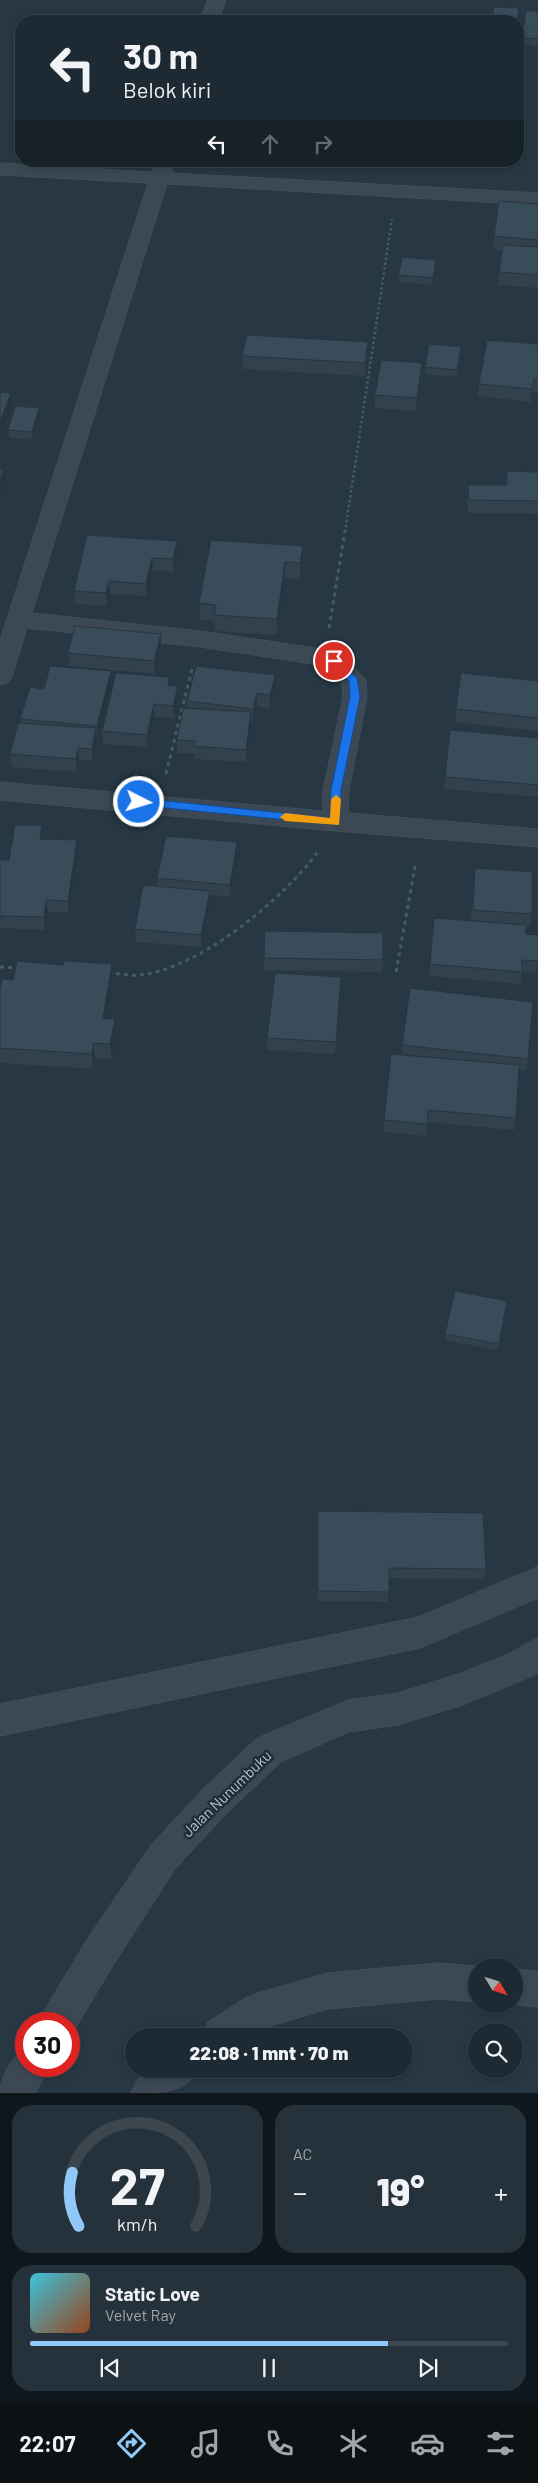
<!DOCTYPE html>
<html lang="id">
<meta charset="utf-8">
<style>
:root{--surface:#1d2a33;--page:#25323b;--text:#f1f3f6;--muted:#a0a7ac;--line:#3b464e;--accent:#91c8fa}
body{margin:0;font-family:Barlow,sans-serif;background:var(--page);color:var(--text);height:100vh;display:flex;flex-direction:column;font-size:19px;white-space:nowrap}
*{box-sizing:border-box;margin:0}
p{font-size:16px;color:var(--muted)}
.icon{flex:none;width:28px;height:28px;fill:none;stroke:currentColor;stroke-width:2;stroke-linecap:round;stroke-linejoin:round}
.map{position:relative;height:2093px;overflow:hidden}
.details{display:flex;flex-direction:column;gap:12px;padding:12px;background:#10171c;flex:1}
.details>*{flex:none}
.top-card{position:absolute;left:15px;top:15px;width:509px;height:152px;border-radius:20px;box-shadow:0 2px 8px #0003,0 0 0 1px var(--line);background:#1d2a33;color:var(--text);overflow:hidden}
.needle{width:32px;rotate:128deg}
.buttons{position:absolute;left:468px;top:1958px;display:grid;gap:10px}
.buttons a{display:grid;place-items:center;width:55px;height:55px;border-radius:50%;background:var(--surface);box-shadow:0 2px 8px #0003,0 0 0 1px var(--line);font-size:25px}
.speed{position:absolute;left:15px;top:2012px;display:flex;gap:10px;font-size:25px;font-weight:700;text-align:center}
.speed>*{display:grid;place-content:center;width:65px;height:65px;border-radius:50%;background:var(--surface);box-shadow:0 2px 8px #0003,0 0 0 1px var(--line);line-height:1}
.speed .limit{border:8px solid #d22;background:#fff;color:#111}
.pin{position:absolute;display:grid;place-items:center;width:42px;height:42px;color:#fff;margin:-21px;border:2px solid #fff;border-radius:50%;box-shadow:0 1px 5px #0007}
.me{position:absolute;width:55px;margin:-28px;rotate:95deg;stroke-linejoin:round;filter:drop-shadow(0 0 4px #0008)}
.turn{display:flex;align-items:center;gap:18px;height:105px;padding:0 25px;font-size:22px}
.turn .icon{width:65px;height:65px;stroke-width:2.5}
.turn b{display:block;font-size:35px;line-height:42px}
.lanes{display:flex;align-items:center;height:48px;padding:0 25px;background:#0003;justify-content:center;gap:25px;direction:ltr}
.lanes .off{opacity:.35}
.big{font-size:38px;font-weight:800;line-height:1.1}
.details .tile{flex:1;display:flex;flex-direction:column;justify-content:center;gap:8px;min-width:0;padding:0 18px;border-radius:20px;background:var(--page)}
.details .dial{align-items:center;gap:0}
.dial svg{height:130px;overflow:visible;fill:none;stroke:var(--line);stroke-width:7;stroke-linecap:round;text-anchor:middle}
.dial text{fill:var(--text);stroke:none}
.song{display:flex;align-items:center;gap:15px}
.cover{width:60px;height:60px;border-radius:8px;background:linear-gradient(135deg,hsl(190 70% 55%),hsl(20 70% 35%))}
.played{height:5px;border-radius:2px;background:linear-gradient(90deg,var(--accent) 75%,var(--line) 75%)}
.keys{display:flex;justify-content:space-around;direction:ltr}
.heat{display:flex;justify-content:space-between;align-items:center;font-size:28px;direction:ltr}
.details .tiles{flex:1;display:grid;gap:12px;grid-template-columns:1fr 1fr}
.tile:last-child{grid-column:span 2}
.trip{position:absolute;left:125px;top:2028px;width:288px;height:50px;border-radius:25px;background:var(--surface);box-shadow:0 2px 8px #0003,0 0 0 1px var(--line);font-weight:800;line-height:50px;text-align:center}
.menu{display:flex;height:80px;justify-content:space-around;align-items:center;background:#0c1114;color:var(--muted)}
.menu .icon{width:35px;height:35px}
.menu .selected{color:var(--accent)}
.menu b{font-size:22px;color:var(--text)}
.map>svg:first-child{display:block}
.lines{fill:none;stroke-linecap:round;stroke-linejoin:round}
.street-casing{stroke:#485560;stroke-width:1}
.path-far1{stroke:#435d5c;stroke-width:2.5;stroke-dasharray:2.5 2.5;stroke-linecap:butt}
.path{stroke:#435d5c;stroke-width:3;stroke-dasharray:4 4;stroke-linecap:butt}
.street{fill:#3c4954;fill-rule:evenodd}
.wall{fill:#31414d}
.shaded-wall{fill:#28353f}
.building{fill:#394c5a;stroke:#28353f}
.route{fill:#1a73e8;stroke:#114b97}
.slow{fill:#f59e0b}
.labels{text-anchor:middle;stroke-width:5;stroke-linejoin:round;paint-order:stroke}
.near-street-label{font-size:15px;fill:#b9c4cd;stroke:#202e39}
</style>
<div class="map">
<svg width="538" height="2093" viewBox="0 0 538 2093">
<rect width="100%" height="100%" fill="#273844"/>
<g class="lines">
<g class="street-casing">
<path id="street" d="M 208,0 L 226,0 L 218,21 L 200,21 Z
M 155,161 L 174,161 L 171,173 L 538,193 L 538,205 L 167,184 L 32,613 L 200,631 L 323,649 L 342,655 L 366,680 L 367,697 L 349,790 L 348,813 L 538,829 L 538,847 L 335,831 L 0,800 L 0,782 L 323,811 L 323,790 L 343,697 L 342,683 L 326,667 L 320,665 L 200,647 L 27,628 L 12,677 L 8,683 L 0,685 L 0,640 L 148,183 L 0,175 L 0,163 L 152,172 Z
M 538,1567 L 538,1598 L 420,1648 L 0,1736 L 0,1704 L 418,1617 Z
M 538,1638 L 538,1672 L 532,1676 L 463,1705 L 398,1725 L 349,1732 L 281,1762 L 226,1814 L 175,1869 L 112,1967 L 70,2037 L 69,2024 L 39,2024 L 44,2011 L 86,1941 L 151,1845 L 202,1790 L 257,1738 L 348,1700 L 398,1693 L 461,1673 L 508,1654 Z
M 439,1963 L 477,1966 L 476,2002 L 439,1999 L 328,2009 L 267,2027 L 252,2036 L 202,2036 L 207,2023 L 245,1998 L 258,1993 L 328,1973 Z
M 514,1969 L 538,1971 L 538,2007 L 511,2004 L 514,2004 Z
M 26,2049 L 26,2066 L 49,2066 L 36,2093 L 0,2093 C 0,2078 12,2055 26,2049 Z
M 151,2069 L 200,2069 C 186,2093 162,2093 131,2093 L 137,2080 Z"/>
</g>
<path class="path-far1" d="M 345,532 L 392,219"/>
<path class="path" d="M 329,628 L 345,531
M 166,774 L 192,669
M 0,967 L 20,968
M 396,972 L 416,861
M 108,973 C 118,973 129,976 139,975 C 198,970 283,899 317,853"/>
<use href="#street" class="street"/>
</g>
<path class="wall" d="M 538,11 L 538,46 L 521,45 L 522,38 Z
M 538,204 L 538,288 L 498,285 L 502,250 L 493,249 L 494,236 Z
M 436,260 L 432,285 L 399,282 L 399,275 Z
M 538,344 L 538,393 L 532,392 L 531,402 L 478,396 L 479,384 Z
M 460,354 L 456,377 L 425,374 L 425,367 Z
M 367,355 L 365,376 L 243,369 L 242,356 Z
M 421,375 L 416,411 L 374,408 L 375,395 Z
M 39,408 L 39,415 L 33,439 L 9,438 L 8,430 Z
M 507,471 L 538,472 L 538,514 L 468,513 L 467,498 L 468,485 L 505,485 Z
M 87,535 L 178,554 L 174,572 L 153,570 L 147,596 L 110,594 L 107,606 L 75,604 L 74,591 Z
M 303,546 L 303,562 L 300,579 L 285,578 L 277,635 L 215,631 L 214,621 L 200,620 L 199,603 Z
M 161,634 L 161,647 L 155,674 L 69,666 L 68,653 Z
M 111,671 L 112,684 L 98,738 L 97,738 L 93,761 L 79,760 L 77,772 L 12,767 L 10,754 L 21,723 L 20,719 Z
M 275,675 L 275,687 L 270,708 L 257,706 L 253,722 L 251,721 L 246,762 L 194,759 L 194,754 L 177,753 L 177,740 L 187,708 L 187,701 Z
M 538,681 L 538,731 L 455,722 L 456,709 Z
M 170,685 L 178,698 L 174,718 L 154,717 L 148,747 L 103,744 L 102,731 Z
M 450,730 L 538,738 L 538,797 L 444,789 Z
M 42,825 L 44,839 L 78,853 L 69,913 L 48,912 L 45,930 L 0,928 L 0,860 L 9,860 Z
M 237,842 L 238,855 L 230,897 L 210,895 L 210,903 L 202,947 L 136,942 L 135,929 L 158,886 L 157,878 Z
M 475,868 L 532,914 L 530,926 L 526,926 L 526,934 L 538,961 L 536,973 L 522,972 L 520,984 L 429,976 L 434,918 L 471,921 Z
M 264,958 L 383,960 L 382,972 L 264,970 Z
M 112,964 L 113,979 L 107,1018 L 116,1034 L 112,1059 L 95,1058 L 93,1069 L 0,1063 L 0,988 L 13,980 L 63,965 Z
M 341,990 L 335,1054 L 267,1050 L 267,1038 Z
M 402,1045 L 528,1059 L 526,1071 L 519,1070 L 516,1118 L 514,1130 L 427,1122 L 426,1136 L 383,1132 L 384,1120 L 401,1055 Z
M 507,1301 L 498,1350 L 445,1340 L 445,1334 Z
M 318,1511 L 486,1569 L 484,1579 L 389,1578 L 388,1602 L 318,1601 Z"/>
<path class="shaded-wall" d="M 368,342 L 367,355 L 365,376 L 365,363 Z
M 422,363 L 421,375 L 416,411 L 417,398 Z
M 11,393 L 12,406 L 0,439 L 0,422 Z
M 39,408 L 39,415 L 33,439 L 32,432 Z
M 4,469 L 6,481 L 0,499 L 0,483 Z
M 177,541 L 178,554 L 174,572 L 173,559 Z
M 303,546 L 303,562 L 300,579 L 300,563 Z
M 152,558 L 153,570 L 147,596 L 146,584 Z
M 285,562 L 285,578 L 277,635 L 277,619 Z
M 109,581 L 110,594 L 107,606 L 106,593 Z
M 161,634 L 161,647 L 155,674 L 154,661 Z
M 111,671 L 112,684 L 98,738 L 97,726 Z
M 275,675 L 275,687 L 270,708 L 270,695 Z
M 178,686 L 178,698 L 174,718 L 173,706 Z
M 257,693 L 257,706 L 253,722 L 253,709 Z
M 154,704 L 154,717 L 148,747 L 147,735 Z
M 251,712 L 251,725 L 246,762 L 246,750 Z
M 96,728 L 97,741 L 93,761 L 92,749 Z
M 78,748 L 79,760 L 77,772 L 76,759 Z
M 42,825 L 44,838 L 42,851 L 40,839 Z
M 77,840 L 78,853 L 69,913 L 68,901 Z
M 237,842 L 238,855 L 230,897 L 230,885 Z
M 210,891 L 210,903 L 202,947 L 201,935 Z
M 46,900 L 48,912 L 45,930 L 44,917 Z
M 112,964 L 113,979 L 104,1033 L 103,1018 Z
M 341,977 L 341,990 L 335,1054 L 336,1042 Z
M 115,1019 L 116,1034 L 112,1059 L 110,1044 Z
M 93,1043 L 95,1058 L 93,1069 L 92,1054 Z"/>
<path class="building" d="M 494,7 L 519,8 L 517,21 L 492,21 Z
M 526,11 L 538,11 L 538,39 L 522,38 Z
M 499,201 L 538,204 L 538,240 L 494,236 Z
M 503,245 L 538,247 L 538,275 L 499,272 Z
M 402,257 L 436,260 L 433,278 L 399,275 Z
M 247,335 L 368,342 L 365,363 L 242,356 Z
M 487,340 L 538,344 L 538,380 L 534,379 L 532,389 L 479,384 Z
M 429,344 L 461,347 L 457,370 L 425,367 Z
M 381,360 L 422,363 L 417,398 L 375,395 Z
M 0,392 L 11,393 L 0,422 Z
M 15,406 L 39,408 L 32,432 L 8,430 Z
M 0,468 L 4,469 L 0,483 Z
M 507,471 L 538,472 L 538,501 L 469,500 L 468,485 L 507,485 Z
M 87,535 L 177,541 L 173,559 L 152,558 L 146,584 L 109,581 L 106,593 L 74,591 Z
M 211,540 L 303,546 L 300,563 L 285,562 L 277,619 L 214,615 L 216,605 L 199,603 Z
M 75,626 L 161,634 L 154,661 L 68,653 Z
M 50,666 L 111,671 L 97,726 L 20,719 L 30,687 L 44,689 Z
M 196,666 L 275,675 L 270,695 L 257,693 L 253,709 L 187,701 Z
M 116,673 L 169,677 L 168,685 L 178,686 L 173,706 L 154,704 L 147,735 L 102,731 Z
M 461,673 L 538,681 L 538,718 L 456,709 Z
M 183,708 L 251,712 L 246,750 L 194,746 L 195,741 L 177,740 Z
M 18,723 L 96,728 L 92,749 L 78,748 L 76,759 L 10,754 Z
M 450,730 L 538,738 L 538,785 L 445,777 Z
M 15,825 L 42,825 L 40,839 L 77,840 L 68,901 L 46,900 L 44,917 L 0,916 L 0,860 L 9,860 Z
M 166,836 L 237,842 L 230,885 L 157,878 Z
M 475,868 L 532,872 L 532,914 L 473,910 Z
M 143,885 L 210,891 L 201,935 L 135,929 Z
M 434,918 L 526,925 L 526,934 L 538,935 L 538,961 L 522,960 L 522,972 L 430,964 Z
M 265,931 L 383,933 L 383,960 L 264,958 Z
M 17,961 L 63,965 L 64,961 L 112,964 L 103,1018 L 115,1019 L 110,1044 L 93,1043 L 92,1054 L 0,1048 L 0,988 L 2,979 L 13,980 Z
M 275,973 L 341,977 L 336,1042 L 267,1038 Z
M 410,988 L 533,1002 L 528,1059 L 402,1045 Z
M 391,1054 L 519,1065 L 516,1118 L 428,1110 L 427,1124 L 384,1120 Z
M 455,1291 L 507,1301 L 499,1344 L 445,1334 Z
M 318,1511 L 483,1513 L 486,1569 L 389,1568 L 389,1592 L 318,1591 Z"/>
<path class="route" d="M 334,657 L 357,678 L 360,697 L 341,790 L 339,825 L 135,805 L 135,799 L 139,798 L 330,818 L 331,790 L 350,697 L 349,681 L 329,661 Z"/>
<path class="slow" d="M 336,795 L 341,799 L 339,825 L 285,821 L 280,817 L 285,813 L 330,818 L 331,799 Z"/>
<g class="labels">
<g class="near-street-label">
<text transform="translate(227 1794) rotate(-44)" y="5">Jalan Nunumbuku</text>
</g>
</g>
</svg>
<div class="buttons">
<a><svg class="needle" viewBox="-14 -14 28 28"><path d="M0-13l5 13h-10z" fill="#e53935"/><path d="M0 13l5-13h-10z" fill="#a0a7ac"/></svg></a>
<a><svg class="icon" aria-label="search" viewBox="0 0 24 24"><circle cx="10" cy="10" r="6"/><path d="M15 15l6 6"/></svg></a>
</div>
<div class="speed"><div class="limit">30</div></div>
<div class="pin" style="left:334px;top:661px;background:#d93025"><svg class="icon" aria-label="arrive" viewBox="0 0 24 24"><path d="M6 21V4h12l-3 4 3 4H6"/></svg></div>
<svg class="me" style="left:139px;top:802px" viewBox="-20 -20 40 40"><circle r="17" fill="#1a73e8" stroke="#fff" stroke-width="3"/><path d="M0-11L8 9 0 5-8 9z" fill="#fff"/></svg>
<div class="trip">22:08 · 1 mnt · 70 m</div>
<div class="top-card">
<div class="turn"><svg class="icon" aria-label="left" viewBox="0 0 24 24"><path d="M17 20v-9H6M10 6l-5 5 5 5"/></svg><div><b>30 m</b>Belok kiri</div></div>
<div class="lanes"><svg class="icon" aria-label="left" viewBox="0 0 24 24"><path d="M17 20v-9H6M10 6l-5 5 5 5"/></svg><svg class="icon off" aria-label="ahead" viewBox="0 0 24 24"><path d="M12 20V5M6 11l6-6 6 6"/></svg><svg class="icon off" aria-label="right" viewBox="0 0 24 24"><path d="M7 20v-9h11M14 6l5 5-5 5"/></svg></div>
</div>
</div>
<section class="details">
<div class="tiles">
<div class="tile dial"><svg viewBox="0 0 100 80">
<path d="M14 69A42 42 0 1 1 86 69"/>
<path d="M14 69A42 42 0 0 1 10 36" stroke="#91c8fa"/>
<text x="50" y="56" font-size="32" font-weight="700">27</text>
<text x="50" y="72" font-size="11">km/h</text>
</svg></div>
<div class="tile"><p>AC</p>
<div class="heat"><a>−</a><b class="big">19°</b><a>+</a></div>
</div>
<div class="tile">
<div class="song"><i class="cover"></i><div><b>Static Love</b><p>Velvet Ray</p></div></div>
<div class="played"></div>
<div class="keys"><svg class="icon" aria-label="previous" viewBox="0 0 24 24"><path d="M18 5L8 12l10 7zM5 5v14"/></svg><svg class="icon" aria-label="pause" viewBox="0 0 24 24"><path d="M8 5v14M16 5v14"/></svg><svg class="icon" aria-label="next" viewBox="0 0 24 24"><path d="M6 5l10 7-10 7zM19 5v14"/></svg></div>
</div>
</div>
</section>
<nav class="menu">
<b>22:07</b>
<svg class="icon selected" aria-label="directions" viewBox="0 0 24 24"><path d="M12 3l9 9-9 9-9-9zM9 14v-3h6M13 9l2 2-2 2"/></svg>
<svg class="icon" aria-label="music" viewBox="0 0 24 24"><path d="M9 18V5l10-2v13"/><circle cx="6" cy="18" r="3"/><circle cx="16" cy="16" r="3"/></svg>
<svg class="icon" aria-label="phone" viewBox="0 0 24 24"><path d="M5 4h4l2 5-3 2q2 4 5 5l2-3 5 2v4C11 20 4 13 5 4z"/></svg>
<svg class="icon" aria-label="climate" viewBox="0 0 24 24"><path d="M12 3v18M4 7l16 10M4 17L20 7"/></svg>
<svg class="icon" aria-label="car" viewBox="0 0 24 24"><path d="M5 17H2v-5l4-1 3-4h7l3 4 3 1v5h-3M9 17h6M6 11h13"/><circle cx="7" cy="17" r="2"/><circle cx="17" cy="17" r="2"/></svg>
<svg class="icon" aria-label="filters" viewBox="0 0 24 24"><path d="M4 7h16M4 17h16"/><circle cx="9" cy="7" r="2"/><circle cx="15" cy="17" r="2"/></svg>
</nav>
